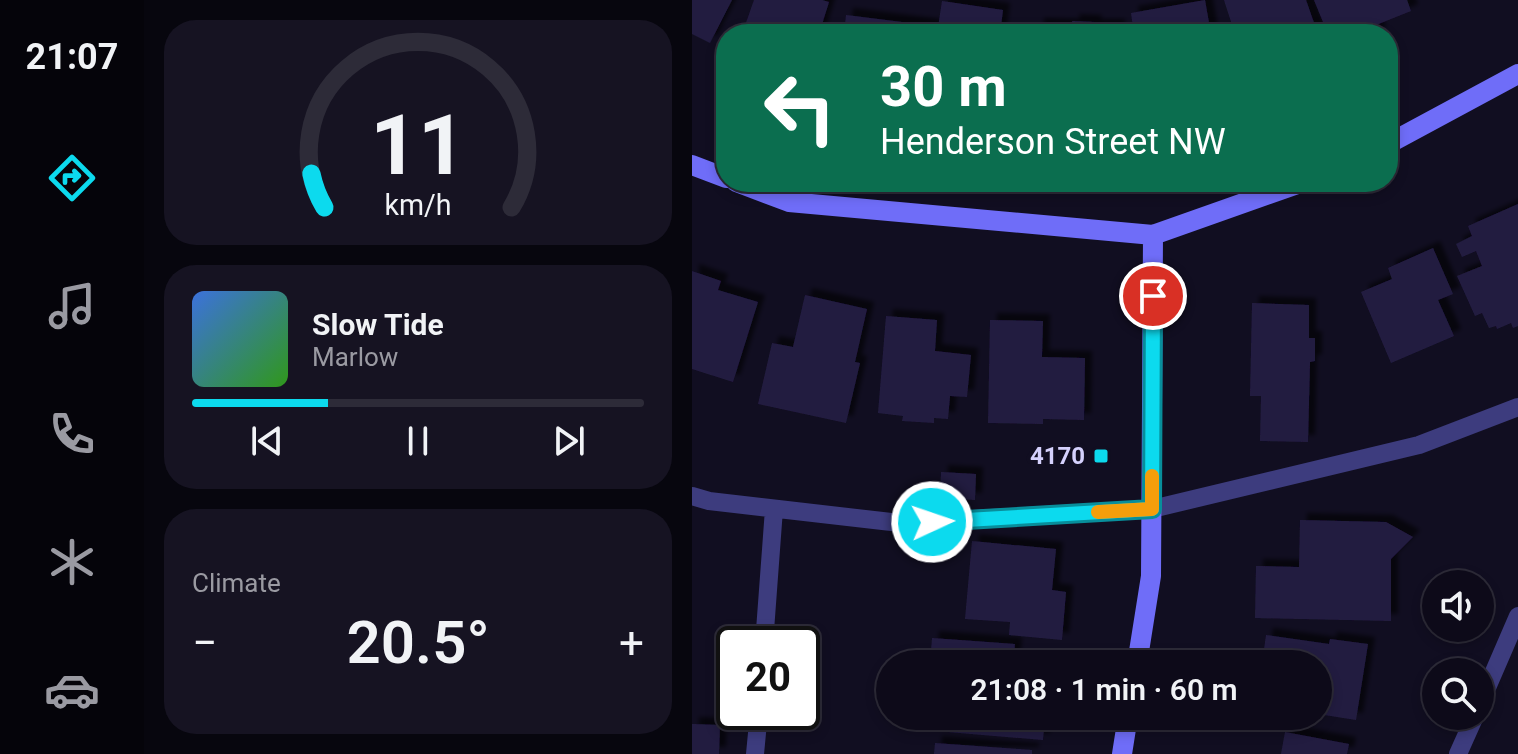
<!DOCTYPE html>
<meta charset="utf-8">
<style>
:root{--surface:#0d0a19;--page:#161322;--text:#f1f3f6;--muted:#9a9aa2;--line:#2d2b38;--accent:#0cdaee}
body{margin:0;font-family:Roboto,sans-serif;background:var(--page);color:var(--text);height:100vh;display:flex;flex-direction:column;font-size:30px;white-space:nowrap}
*{box-sizing:border-box;margin:0}
p{font-size:26px;color:var(--muted)}
.icon{flex:none;width:44px;height:44px;fill:none;stroke:currentColor;stroke-width:2;stroke-linecap:round;stroke-linejoin:round}
.map{position:relative;flex:1;overflow:hidden}
.panel{display:flex;flex-direction:column;gap:20px;padding:20px;background:#07060e;width:548px}
.panel>*{flex:none}
.top-card{position:absolute;left:24px;top:24px;width:682px;height:168px;border-radius:32px;box-shadow:0 4px 12px #0003,0 0 0 2px var(--line);background:#0b6e4f;color:#fff;overflow:hidden}
.buttons{position:absolute;left:730px;top:570px;display:grid;gap:16px}
.buttons a{display:grid;place-items:center;width:72px;height:72px;border-radius:50%;background:var(--surface);box-shadow:0 4px 12px #0003,0 0 0 2px var(--line);font-size:40px}
.speed{position:absolute;left:24px;top:626px;display:flex;gap:16px;font-size:40px;font-weight:700;text-align:center}
.speed>*{display:grid;place-content:center;width:104px;height:104px;border-radius:50%;background:var(--surface);box-shadow:0 4px 12px #0003,0 0 0 2px var(--line);line-height:1}
.speed .limit{border:4px solid #111;border-radius:12px;background:#fff;color:#111}
.pin{position:absolute;display:grid;place-items:center;width:68px;height:68px;color:#fff;margin:-34px;border:4px solid #fff;border-radius:50%;box-shadow:0 2px 8px #0007}
.me{position:absolute;width:88px;margin:-44px;rotate:87deg;stroke-linejoin:round;filter:drop-shadow(0 0 6px #0008)}
.turn{display:flex;align-items:center;gap:28px;height:168px;padding:0 32px;font-size:36px}
.turn .icon{width:104px;height:104px;stroke-width:2.5}
.turn b{display:block;font-size:56px;line-height:68px}
.big{font-size:60px;font-weight:600;line-height:1.1}
.panel .tile{flex:1;display:flex;flex-direction:column;justify-content:center;gap:12px;min-width:0;padding:0 28px;border-radius:32px;background:var(--page)}
.panel .dial{align-items:center;gap:0}
.dial svg{height:208px;overflow:visible;fill:none;stroke:var(--line);stroke-width:7;stroke-linecap:round;text-anchor:middle}
.dial text{fill:var(--text);stroke:none}
.song{display:flex;align-items:center;gap:24px}
.cover{width:96px;height:96px;border-radius:12px;background:linear-gradient(135deg,hsl(220 70% 55%),hsl(110 70% 35%))}
.played{height:8px;border-radius:4px;background:linear-gradient(90deg,var(--accent) 30%,var(--line) 30%)}
.keys{display:flex;justify-content:space-around;direction:ltr}
.heat{display:flex;justify-content:space-between;align-items:center;font-size:44px;direction:ltr}
.trip{position:absolute;left:184px;top:650px;width:456px;height:80px;border-radius:40px;background:var(--surface);box-shadow:0 4px 12px #0003,0 0 0 2px var(--line);font-weight:600;line-height:80px;text-align:center}
main{display:flex;flex:1;min-height:0}
.menu{display:flex;flex-direction:column;width:144px;justify-content:space-around;align-items:center;background:#05040a;color:var(--muted)}
.menu .icon{width:56px;height:56px}
.menu .selected{color:var(--accent)}
.menu b{font-size:36px;color:var(--text)}
.map>svg:first-child{display:block}
.building{fill:#231c41;filter:url(#shadow)}
.lines{fill:none;stroke-linecap:round;stroke-linejoin:round}
.lane{stroke:#3d3c7e;stroke-width:18}
.secondary{stroke:#6f6df8;stroke-width:20}
.route-casing{stroke:#088e9b;stroke-width:20}
.route{stroke:#0cdaee;stroke-width:14}
.slow{stroke:#f59e0b;stroke-width:14}
.poi-dot{fill:#0cdaee;stroke:#110e21;stroke-width:3}
.labels{text-anchor:middle;stroke-width:8;stroke-linejoin:round;paint-order:stroke}
.poi-label{font-size:24px;font-weight:bold;fill:#d5d1fd;stroke:#110e21;text-anchor:end}
</style>
<main>
<nav class="menu">
<b>21:07</b>
<svg class="icon selected" aria-label="directions" viewBox="0 0 24 24"><path d="M12 3l9 9-9 9-9-9zM9 14v-3h6M13 9l2 2-2 2"/></svg>
<svg class="icon" aria-label="music" viewBox="0 0 24 24"><path d="M9 18V5l10-2v13"/><circle cx="6" cy="18" r="3"/><circle cx="16" cy="16" r="3"/></svg>
<svg class="icon" aria-label="phone" viewBox="0 0 24 24"><path d="M5 4h4l2 5-3 2q2 4 5 5l2-3 5 2v4C11 20 4 13 5 4z"/></svg>
<svg class="icon" aria-label="climate" viewBox="0 0 24 24"><path d="M12 3v18M4 7l16 10M4 17L20 7"/></svg>
<svg class="icon" aria-label="car" viewBox="0 0 24 24"><path d="M5 17H2v-5l4-1 3-4h7l3 4 3 1v5h-3M9 17h6M6 11h13"/><circle cx="7" cy="17" r="2"/><circle cx="17" cy="17" r="2"/></svg>
</nav>
<section class="panel">
<div class="tile dial"><svg viewBox="0 0 100 80">
<path d="M14 69A42 42 0 1 1 86 69"/>
<path d="M14 69A42 42 0 0 1 9 56" stroke="#0cdaee"/>
<text x="50" y="56" font-size="32" font-weight="700">11</text>
<text x="50" y="72" font-size="11">km/h</text>
</svg></div>
<div class="tile">
<div class="song"><i class="cover"></i><div><b>Slow Tide</b><p>Marlow</p></div></div>
<div class="played"></div>
<div class="keys"><svg class="icon" aria-label="previous" viewBox="0 0 24 24"><path d="M18 5L8 12l10 7zM5 5v14"/></svg><svg class="icon" aria-label="pause" viewBox="0 0 24 24"><path d="M8 5v14M16 5v14"/></svg><svg class="icon" aria-label="next" viewBox="0 0 24 24"><path d="M6 5l10 7-10 7zM19 5v14"/></svg></div>
</div>
<div class="tile"><p>Climate</p>
<div class="heat"><a>−</a><b class="big">20.5°</b><a>+</a></div>
</div>
</section>
<div class="map">
<svg width="826" height="754" viewBox="0 0 826 754">
<defs>
<filter id="shadow"><feDropShadow dx="7" dy="-7" stdDeviation="2" flood-color="#0009"/></filter>
</defs>
<rect width="100%" height="100%" fill="#110e21"/>
<path class="building" d="M 0,0 L 40,0 L 18,43 L 0,34 Z
M 62,0 L 130,0 L 137,2 L 127,34 L 50,34 Z
M 513,0 L 519,34 L 442,34 L 439,13 Z
M 532,0 L 614,0 L 626,34 L 543,34 Z
M 622,0 L 715,0 L 719,11 L 684,25 L 687,34 L 636,34 Z
M 250,1 L 311,10 L 308,34 L 245,34 Z
M 154,15 L 242,26 L 241,34 L 152,34 Z
M 380,21 L 403,22 L 402,26 L 426,26 L 426,34 L 345,34 L 345,25 L 381,26 Z
M 826,204 L 826,326 L 821,328 L 819,323 L 805,329 L 804,326 L 797,328 L 790,313 L 783,316 L 765,276 L 790,266 L 784,251 L 770,257 L 764,244 L 780,236 L 776,226 Z
M 741,248 L 761,294 L 746,300 L 762,336 L 699,363 L 669,292 L 700,279 L 696,268 Z
M 0,271 L 29,281 L 26,290 L 66,302 L 41,382 L 0,369 Z
M 113,295 L 175,309 L 163,362 L 168,363 L 154,423 L 66,404 L 80,343 L 101,347 Z
M 560,303 L 617,305 L 617,338 L 623,338 L 623,361 L 618,362 L 616,442 L 568,441 L 569,396 L 558,396 Z
M 194,316 L 245,320 L 243,351 L 279,355 L 275,397 L 258,396 L 256,419 L 242,418 L 242,423 L 210,421 L 211,416 L 186,413 Z
M 298,320 L 351,321 L 350,357 L 393,358 L 392,420 L 351,419 L 351,424 L 296,423 Z
M 249,472 L 284,474 L 283,500 L 248,498 Z
M 608,520 L 694,522 L 721,537 L 699,559 L 699,621 L 563,618 L 564,566 L 607,567 Z
M 280,541 L 364,549 L 360,590 L 374,592 L 370,640 L 317,635 L 318,622 L 273,619 Z
M 574,635 L 637,644 L 638,639 L 676,644 L 664,720 L 626,714 L 626,664 L 570,664 Z
M 240,638 L 323,644 L 321,664 L 238,664 Z
M 233,716 L 353,716 L 351,740 L 232,730 Z
M 546,716 L 598,716 L 597,725 Z
M 0,724 L 28,725 L 27,754 L 0,754 Z
M 593,732 L 657,744 L 655,754 L 589,754 Z
M 243,743 L 340,750 L 340,754 L 242,754 Z"/>
<g class="lines">
<path class="lane" d="M 0,496 L 17,501 L 208,523 L 460,509 L 727,445 L 826,407
M 72,644 L 82,509
M 788,704 L 826,616
M 63,754 L 67,712
M 766,754 L 783,716"/>
<path class="secondary" d="M 696,144 L 826,74
M 0,165 L 34,178
M 44,182 L 97,202 L 461,235 L 611,182
M 445,664 L 459,576 L 461,235
M 430,754 L 436,716"/>
</g>
<g class="lines">
<g class="route-casing">
<path id="route" d="M 240,522 L 460,509 L 461,296"/>
</g>
<use href="#route" class="route"/>
<path class="slow" d="M 406,512 L 460,509 L 460,476"/>
</g>
<rect class="poi-dot" x="401" y="448" width="16" height="16" rx="4"/>
<g class="labels">
<g class="poi-label">
<text x="393" y="464">4170</text>
</g>
</g>
</svg>
<div class="buttons">
<a><svg class="icon" aria-label="sound" viewBox="0 0 24 24"><path d="M4 9h4l5-4v14l-5-4H4zM17 9q2 3 0 6"/></svg></a>
<a><svg class="icon" aria-label="search" viewBox="0 0 24 24"><circle cx="10" cy="10" r="6"/><path d="M15 15l6 6"/></svg></a>
</div>
<div class="speed"><div class="limit">20</div></div>
<div class="pin" style="left:461px;top:296px;background:#d93025"><svg class="icon" aria-label="arrive" viewBox="0 0 24 24"><path d="M6 21V4h12l-3 4 3 4H6"/></svg></div>
<svg class="me" style="left:240px;top:522px" viewBox="-20 -20 40 40"><circle r="17" fill="#0cdaee" stroke="#fff" stroke-width="3"/><path d="M0-11L8 9 0 5-8 9z" fill="#fff"/></svg>
<div class="trip">21:08 · 1 min · 60 m</div>
<div class="top-card">
<div class="turn"><svg class="icon" aria-label="left" viewBox="0 0 24 24"><path d="M17 20v-9H6M10 6l-5 5 5 5"/></svg><div><b>30 m</b>Henderson Street NW</div></div>
</div>
</div>
</main>
